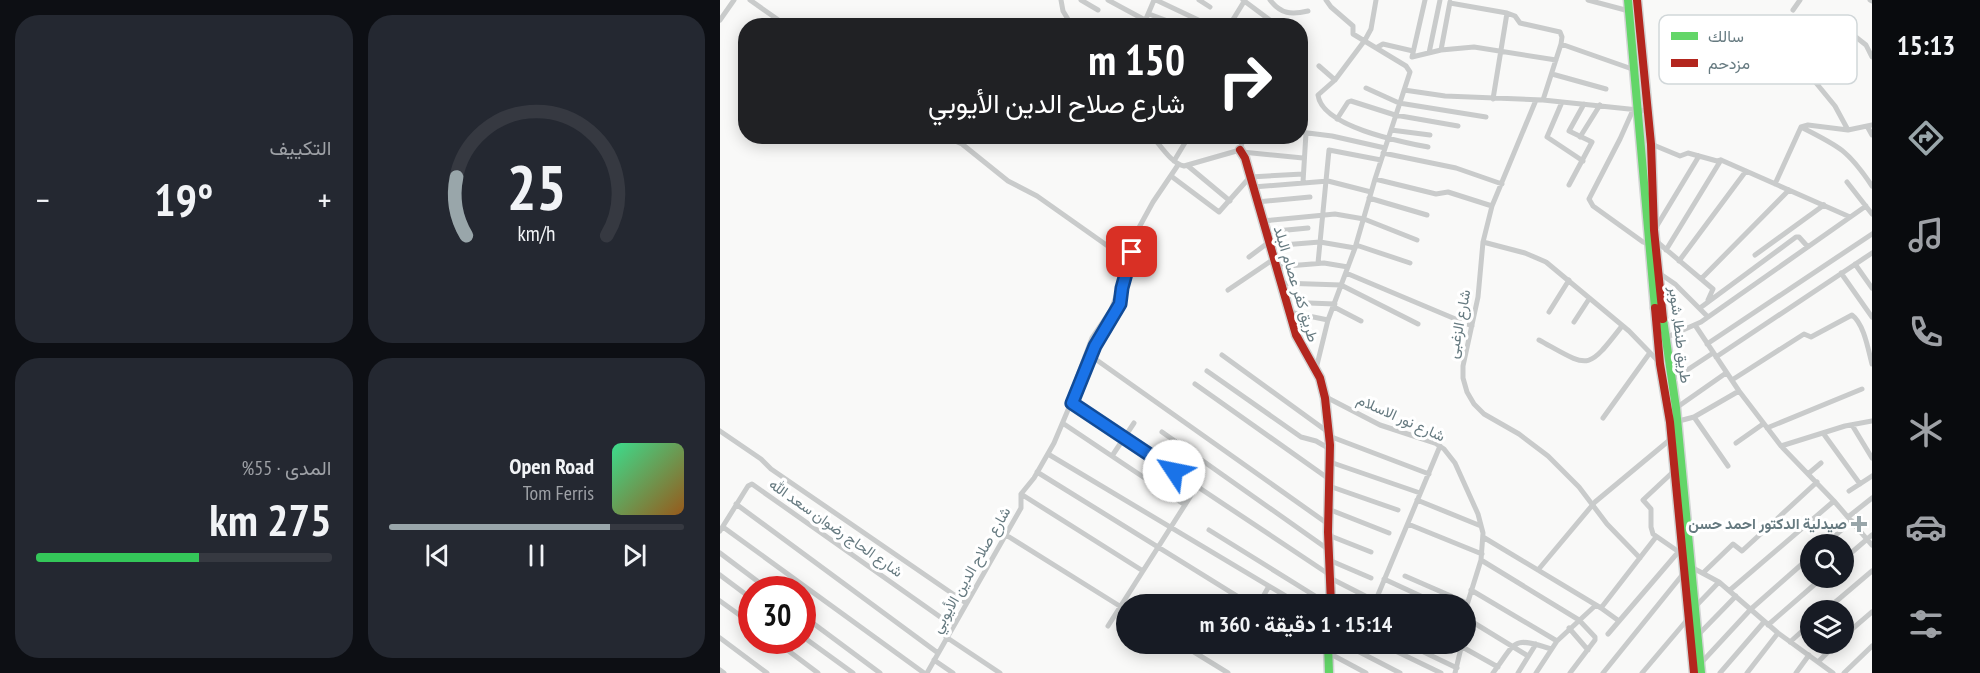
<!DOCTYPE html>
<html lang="ar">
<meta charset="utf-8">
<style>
:root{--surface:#171b24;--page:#242831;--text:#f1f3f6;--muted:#9ea1a6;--line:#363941;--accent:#99a6aa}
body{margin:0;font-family:"PT Sans Narrow",Vazirmatn,sans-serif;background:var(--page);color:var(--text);direction:rtl;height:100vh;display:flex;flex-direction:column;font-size:22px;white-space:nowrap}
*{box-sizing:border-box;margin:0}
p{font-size:20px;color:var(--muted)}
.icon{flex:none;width:33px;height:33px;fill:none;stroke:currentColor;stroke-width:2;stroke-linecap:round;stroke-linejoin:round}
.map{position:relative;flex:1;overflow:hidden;direction:ltr}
.side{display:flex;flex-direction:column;gap:15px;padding:15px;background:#0d0f14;width:720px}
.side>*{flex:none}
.guide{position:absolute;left:18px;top:18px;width:570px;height:126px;border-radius:24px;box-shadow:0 3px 15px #0003;direction:rtl;background:#202124;color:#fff;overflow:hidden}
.fabs{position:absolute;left:1080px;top:534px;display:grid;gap:12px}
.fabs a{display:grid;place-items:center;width:54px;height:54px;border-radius:50%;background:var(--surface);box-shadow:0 3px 15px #0003;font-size:30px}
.speed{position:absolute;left:18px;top:576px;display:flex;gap:12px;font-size:30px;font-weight:700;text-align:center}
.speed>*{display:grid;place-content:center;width:78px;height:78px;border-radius:50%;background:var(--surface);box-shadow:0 3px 15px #0003;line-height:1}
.speed .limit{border:9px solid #d22;background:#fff;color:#111}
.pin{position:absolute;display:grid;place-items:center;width:51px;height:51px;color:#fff;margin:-26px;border-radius:12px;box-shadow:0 3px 9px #0006}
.me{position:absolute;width:66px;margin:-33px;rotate:304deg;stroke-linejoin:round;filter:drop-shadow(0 0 4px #0008)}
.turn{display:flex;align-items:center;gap:21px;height:126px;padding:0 24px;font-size:27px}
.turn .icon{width:78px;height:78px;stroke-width:2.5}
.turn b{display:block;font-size:42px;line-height:51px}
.big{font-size:45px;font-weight:700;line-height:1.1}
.side .tile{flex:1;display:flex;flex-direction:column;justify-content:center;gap:9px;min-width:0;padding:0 21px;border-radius:24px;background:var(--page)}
.side .dial{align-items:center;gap:0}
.dial svg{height:156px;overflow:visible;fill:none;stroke:var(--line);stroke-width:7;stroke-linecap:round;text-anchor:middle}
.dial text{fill:var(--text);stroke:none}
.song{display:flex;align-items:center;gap:18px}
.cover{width:72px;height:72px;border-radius:9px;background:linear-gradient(135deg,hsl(150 70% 55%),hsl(30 70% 35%))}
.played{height:6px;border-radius:3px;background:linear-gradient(90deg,var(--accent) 75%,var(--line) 75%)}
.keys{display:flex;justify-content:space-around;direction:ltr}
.heat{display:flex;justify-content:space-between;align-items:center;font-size:33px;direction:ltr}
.charge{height:9px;border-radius:4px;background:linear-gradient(90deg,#34c759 55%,var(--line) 0)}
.side .tiles{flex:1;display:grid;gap:15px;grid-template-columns:repeat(2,1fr)}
.trip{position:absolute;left:396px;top:594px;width:360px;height:60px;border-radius:30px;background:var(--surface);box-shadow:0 3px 15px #0003;font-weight:700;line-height:60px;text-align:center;direction:rtl}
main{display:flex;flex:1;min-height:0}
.menu{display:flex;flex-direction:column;width:108px;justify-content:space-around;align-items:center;background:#090b0e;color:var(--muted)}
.menu .icon{width:42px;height:42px}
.menu .on{color:var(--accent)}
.menu b{font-size:27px;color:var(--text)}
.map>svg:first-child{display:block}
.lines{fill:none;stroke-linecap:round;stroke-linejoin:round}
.fast-casing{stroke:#d3d5d5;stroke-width:11}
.jam-casing{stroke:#d3d5d5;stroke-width:11}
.street{stroke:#c9cbcb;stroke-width:5}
.fast{stroke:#63d668;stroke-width:8}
.jam{stroke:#b3261e;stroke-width:8}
.route-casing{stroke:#114b97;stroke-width:15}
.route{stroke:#1a73e8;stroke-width:10}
.poi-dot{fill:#99a6aa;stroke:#fff;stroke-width:2}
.labels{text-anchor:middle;stroke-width:6;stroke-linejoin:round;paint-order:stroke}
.street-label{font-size:15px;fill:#667a80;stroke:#fff}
.poi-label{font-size:15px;font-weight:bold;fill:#667a80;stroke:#fff;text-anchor:end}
.key{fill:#fff;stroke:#d1d7d9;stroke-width:1.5}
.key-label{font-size:16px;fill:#667a80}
</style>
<main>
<nav class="menu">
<b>15:13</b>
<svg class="icon on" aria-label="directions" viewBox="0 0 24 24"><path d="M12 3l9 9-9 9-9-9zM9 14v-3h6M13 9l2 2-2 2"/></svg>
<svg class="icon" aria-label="music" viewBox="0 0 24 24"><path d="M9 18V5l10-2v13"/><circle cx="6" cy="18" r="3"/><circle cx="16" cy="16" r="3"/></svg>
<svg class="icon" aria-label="phone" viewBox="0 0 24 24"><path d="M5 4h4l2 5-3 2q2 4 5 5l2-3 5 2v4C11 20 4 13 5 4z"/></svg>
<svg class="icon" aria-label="climate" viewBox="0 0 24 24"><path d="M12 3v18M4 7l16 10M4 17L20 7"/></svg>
<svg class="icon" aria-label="car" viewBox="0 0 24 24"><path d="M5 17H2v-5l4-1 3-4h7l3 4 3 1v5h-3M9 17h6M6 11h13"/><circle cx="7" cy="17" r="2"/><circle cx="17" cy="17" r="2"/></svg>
<svg class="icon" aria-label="filters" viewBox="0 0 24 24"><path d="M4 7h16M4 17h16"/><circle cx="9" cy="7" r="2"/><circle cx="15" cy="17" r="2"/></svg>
</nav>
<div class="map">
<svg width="1152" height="673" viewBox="0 0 1152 673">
<rect width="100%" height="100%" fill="#f9f9f8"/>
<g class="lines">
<g class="fast-casing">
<path id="fast" d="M 908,0 L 935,308
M 943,319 L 956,408 L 981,673
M 608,644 L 609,673"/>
</g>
<g class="jam-casing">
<path id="jam" d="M 917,0 L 931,144 L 934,230 L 943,319
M 520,150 L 525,158 L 576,335 L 600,378 L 605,398 L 610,445 L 608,532 L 611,604
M 935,308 L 940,364 L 950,422 L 974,673"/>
</g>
<path class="street" d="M 30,0 L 67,26
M 341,0 L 343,11 L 352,26
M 361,0 L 378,10
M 388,0 L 425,20
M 436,0 L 491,26
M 479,0 L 490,7
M 523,0 L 558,26
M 550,0 C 561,14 571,15 588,11
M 656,0 L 651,29 L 645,40 L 615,80 L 598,95 C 602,127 682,142 708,147
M 705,0 L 692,57 L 721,50 L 754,47 L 836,60
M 868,0 L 909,11
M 1150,0 L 1152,1
M 730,3 L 787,13 L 795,16 L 800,23 L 840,32 L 842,37 L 841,44 L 823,100
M 1073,10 L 1080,0
M 429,14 L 461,26
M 0,20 L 14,0
M 423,26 L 434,0
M 509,26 L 525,0
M 1127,30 L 1146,45 L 1152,57
M 841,44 L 915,70
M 656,48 L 663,44 L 693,51
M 721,50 L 730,2
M 709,53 L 720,0
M 599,66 L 615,80
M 832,74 L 886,89
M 1092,78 L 1115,106 L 1128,130
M 1098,84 L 1135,36
M 646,88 L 679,103 L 766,117
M 684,90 L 725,96 L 823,100 L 928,111
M 773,99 L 787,13
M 816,100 L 772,206 L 763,242 L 758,297 L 743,366 L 743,378 L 747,392 L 754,404 L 764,414 L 799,434 L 828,456 L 859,487 L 887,524 L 920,558
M 842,102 L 827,137 L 863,161
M 913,110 L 900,139 L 869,199 L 873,206 L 923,242 L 931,245
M 617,119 L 628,102 L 631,101 L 675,115 L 738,126
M 1147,126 L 1152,135
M 1081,127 C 1119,146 1128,150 1152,186
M 671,130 L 710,135
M 580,132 L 612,136 L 665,148
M 224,136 L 242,144 L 288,181 L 317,196 L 409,261 L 406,261
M 432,136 C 441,146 451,163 464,166 L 520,150 L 524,136
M 860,137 L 880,105
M 931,144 L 960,156 L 968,153 L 997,161 L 1001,160 L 1130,217
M 522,152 L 583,158
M 663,153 L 736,168 L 782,184
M 454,161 L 469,136
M 468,166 L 510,201
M 451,176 L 499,212 L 530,177 L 583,174
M 655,179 L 716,194 L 728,192 L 772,206
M 583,182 L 586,133
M 1127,182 L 1152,214
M 1055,184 L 1081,127 L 1088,125 L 1128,130 L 1152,125
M 849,185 L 872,142 L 849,131 L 864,104
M 533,187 L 608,181 L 651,192
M 649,198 L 707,215
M 537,202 L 590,197
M 543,221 L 615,214 L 644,219 L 697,240
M 935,229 L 979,156
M 546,232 L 588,228
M 936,241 L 993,289 L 988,300
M 763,242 L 805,253 L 826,262 L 909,331 L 940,363
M 636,245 L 690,263
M 550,246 L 600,242 L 635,248
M 946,250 L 1001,160
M 1035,255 L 1104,205
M 529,257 L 549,242
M 959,261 L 1026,171
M 598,263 L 609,150 L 661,160
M 1135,264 L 1152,288
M 556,267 L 604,263 L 628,267
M 626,273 L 752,326
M 939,273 L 955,284 L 988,317
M 1121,273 L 1152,317
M 981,279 L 1069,190
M 561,283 L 621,285 L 698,324
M 508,290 L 554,259
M 589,303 L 615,304
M 614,307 L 641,321
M 980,308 L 1076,237 L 1079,237 L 1088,247
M 569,312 L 608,320
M 829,312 L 849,280
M 854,322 L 869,299
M 975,325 L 1019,391 L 1061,446 L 1114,501 L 1152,545
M 945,338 L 981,322 L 1146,206
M 819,340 C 870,368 866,372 902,326
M 987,344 L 1152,234
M 502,355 L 608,432
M 371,356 L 608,524
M 996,357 L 1152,253
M 596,369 L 608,320 L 635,248 L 655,179 L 690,72 L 686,66 L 633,34 L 633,26 L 611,7 L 606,0
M 487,371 L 581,437 L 596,441 L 610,449
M 952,380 L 993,353
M 1012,380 L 1084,334 L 1091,337 L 1132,315 C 1144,324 1148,349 1152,364
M 359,383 L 357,378 L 372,338 L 391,310 L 400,285
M 475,384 L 609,479
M 604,396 L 660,425 L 715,443 L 724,449 L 735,463 L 758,514 L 763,533 L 761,560 L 746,608
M 352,403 L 610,575
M 956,408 L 1006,373
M 974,417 L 1008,466
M 883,418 L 929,354
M 955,422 L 974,417 L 1019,391
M 344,424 L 465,505
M 1132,425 L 1152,458
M 1047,428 L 1142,389
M 0,431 L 41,459 L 51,469 L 246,603
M 442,432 L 609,550
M 1103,433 L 1140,484
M 609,436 L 709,474
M 1016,443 L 1043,424
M 1061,446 L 1125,426 L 1152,421
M 328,454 L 579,604
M 392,456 L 414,423
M 610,462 L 700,493
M 954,471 L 923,500 L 931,509 L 931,527 L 933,534 L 959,552
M 317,472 L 530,604
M 1088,474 L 1101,463
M 609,486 L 678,510
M 1129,491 L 1152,476
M 301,494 L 423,571
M 697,500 L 761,526
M 16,504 L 218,653
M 608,509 L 669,533
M 1128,517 L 1152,498
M 688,524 L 762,554
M 3,527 L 204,673
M 489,530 L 608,604
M 0,531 L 28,486 L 32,484 L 233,626
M 286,535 L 406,610
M 608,535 L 651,552
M 763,537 L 881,608 L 899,621
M 1105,544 L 1132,521
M 0,553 L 49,590
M 1124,559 L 1152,535
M 609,560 L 651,578
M 761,560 L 859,620 L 875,637 L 875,640 L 850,673
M 971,567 L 999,582 L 1058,633 L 1113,673
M 818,570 L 875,502 L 952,438
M 984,572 L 1013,544 L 1022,551 L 1097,482
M 0,575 L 32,599
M 685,576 L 747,603
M 610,578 L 661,604
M 664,579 L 718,604
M 751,590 L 837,641
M 1010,590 L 1114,501
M 0,601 L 32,624
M 655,602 L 720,446
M 539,604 L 549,586
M 881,608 L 936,537
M 974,608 L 999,582
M 1106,610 L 1152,571
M 82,615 L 160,673
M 746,618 L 808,656
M 1048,625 L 1102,578
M 388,626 L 477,486
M 849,628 L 868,650
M 888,634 L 960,550
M 978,635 L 1016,596
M 82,636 L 133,673
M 1124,636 L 1152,612
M 226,637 L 280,673
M 0,638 L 47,673
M 54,640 L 98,673
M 1070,642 L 1090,624
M 461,644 L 508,673
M 592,644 L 646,673
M 624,644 L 680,673
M 661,644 L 721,673
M 687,644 L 737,668
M 737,644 L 778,667
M 214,660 L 233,673
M 1098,662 L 1116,644
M 981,663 L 1031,609 L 1090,557
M 0,670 L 4,673
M 207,673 L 301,508 L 301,494 L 314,478 L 334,443 L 375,346 L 401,304 L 402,288 L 416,233 L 433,202 L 458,165
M 735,673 L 742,644
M 773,673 C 797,641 791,636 831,649
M 798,673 L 816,644
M 816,673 L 837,641 L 876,605
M 883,673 L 963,574
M 922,673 L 967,620
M 1000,673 L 1044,622
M 1027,673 L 1058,633
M 1076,673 L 1089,655
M 1124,673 L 1152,646"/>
<use href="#fast" class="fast"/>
<use href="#jam" class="jam"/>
</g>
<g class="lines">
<g class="route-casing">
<path id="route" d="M 412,252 L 402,288 L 400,304 L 375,346 L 352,403 L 454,471"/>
</g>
<use href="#route" class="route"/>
</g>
<path class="poi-dot" d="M1136 515h6v6h6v6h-6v6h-6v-6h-6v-6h6z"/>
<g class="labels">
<g class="street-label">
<text transform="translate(576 284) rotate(73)" y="5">طريق كفر عصام البلد</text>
<text transform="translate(739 324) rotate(-79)" y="5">شارع الزغبى</text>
<text transform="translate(960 335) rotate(83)" y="5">طريق طنطا, شوبر</text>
<text transform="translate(681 418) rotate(24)" y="5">شارع نور الاسلام</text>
<text transform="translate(116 528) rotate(35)" y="5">شارع الحاج رضوان سعد الله</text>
<text transform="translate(251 570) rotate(-60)" y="5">شارع صلاح الدين الأيوبي</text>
</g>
<g class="poi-label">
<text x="1127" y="529">صيدلية الدكتور احمد حسن</text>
</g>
</g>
<rect x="939" y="15" width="198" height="69" rx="9" class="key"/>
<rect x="951" y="32" width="27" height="8" fill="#63d668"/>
<rect x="951" y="59" width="27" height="8" fill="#b3261e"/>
<g class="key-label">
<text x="988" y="42">سالك</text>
<text x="988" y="69">مزدحم</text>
</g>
</svg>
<div class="fabs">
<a><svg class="icon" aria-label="search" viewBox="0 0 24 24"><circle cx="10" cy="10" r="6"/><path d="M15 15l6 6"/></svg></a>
<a><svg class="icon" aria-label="layers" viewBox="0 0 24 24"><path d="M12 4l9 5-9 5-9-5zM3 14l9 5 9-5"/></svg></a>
</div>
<div class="speed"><div class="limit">30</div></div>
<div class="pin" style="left:412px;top:252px;background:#d93025"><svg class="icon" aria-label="arrive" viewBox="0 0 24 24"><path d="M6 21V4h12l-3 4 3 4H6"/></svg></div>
<svg class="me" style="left:454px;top:471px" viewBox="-20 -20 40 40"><circle r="19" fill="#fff"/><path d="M0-13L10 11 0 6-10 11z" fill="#1a73e8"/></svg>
<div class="trip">15:14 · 1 دقيقة · 360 m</div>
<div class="guide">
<div class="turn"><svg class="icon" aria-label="right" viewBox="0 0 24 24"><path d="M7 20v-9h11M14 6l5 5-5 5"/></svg><div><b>150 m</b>شارع صلاح الدين الأيوبي</div></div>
</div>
</div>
<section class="side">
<div class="tiles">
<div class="tile dial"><svg viewBox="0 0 100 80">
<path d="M14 69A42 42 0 1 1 86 69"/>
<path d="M14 69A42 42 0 0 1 9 39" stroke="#99a6aa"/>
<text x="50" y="56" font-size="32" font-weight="700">25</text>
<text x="50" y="72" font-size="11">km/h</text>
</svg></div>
<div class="tile"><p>التكييف</p>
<div class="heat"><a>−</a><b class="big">19°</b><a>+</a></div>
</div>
<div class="tile">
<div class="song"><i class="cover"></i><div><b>Open Road</b><p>Tom Ferris</p></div></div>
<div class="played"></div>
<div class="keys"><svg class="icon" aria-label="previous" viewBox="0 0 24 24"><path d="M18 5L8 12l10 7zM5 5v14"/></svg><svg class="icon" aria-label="pause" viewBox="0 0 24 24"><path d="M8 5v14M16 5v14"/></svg><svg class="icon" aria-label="next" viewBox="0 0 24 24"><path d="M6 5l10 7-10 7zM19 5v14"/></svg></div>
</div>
<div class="tile"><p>المدى · 55%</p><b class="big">275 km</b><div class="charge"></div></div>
</div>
</section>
</main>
